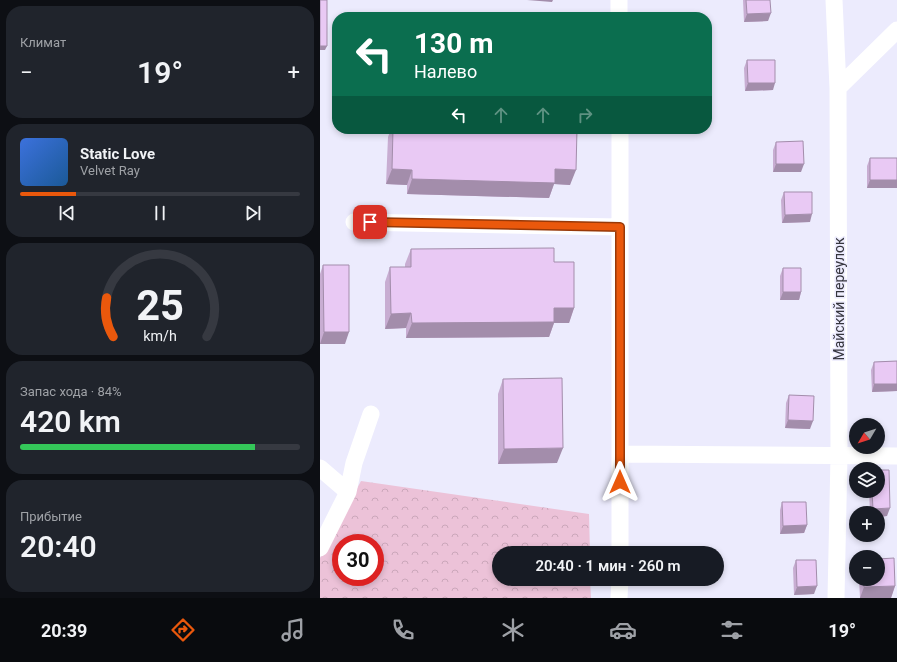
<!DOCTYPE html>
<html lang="ru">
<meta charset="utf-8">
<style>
:root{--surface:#171b24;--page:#20242c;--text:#f1f3f6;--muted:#9ea1a6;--line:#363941;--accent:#ea580c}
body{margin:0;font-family:Roboto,sans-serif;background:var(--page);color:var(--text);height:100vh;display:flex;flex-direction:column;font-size:15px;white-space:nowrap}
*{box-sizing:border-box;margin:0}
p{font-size:13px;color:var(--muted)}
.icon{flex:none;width:22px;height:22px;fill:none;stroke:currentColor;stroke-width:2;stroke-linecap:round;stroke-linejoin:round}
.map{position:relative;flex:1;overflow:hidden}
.panel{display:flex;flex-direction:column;gap:6px;padding:6px;background:#0d0f14;width:320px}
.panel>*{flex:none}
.banner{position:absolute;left:12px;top:12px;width:380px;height:122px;border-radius:16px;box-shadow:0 2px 6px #0003;background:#0b6e4f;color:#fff;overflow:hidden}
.needle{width:26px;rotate:231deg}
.controls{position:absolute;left:529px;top:418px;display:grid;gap:8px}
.controls a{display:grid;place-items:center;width:36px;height:36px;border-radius:50%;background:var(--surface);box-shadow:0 2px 6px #0003;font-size:20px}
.speed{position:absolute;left:12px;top:534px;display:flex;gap:8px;font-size:20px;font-weight:700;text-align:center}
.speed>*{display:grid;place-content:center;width:52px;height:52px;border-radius:50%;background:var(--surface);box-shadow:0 2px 6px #0003;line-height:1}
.speed .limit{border:6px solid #d22;background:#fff;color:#111}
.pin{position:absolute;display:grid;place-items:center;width:34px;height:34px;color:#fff;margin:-17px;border-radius:8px;box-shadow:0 2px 6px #0006}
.me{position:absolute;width:44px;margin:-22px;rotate:0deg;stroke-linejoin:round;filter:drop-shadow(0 0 3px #0008)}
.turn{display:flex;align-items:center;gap:14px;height:84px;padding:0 16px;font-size:18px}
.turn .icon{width:52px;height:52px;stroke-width:2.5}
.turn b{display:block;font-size:28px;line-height:34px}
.lanes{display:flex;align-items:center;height:38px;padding:0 16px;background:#0003;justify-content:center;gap:20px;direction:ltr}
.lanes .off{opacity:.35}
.big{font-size:30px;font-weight:600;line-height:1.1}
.panel .widget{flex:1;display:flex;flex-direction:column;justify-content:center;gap:6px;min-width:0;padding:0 14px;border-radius:16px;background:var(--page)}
.panel .dial{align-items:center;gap:0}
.dial svg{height:104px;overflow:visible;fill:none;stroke:var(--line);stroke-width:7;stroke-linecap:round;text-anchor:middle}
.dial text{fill:var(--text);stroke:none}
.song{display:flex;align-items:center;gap:12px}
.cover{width:48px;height:48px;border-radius:6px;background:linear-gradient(135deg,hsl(220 70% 55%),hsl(210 70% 35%))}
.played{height:4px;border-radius:2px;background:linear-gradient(90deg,var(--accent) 20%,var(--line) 20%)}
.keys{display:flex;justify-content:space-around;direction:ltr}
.heat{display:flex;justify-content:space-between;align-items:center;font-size:22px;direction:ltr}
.charge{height:6px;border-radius:3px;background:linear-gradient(90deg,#34c759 84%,var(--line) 0)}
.trip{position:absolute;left:172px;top:546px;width:232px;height:40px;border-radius:20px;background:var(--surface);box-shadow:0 2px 6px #0003;font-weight:600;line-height:40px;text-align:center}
.menu{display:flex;height:64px;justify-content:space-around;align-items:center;background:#090b0e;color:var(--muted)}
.menu .icon{width:28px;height:28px}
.menu .active{color:var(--accent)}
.menu b{font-size:18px;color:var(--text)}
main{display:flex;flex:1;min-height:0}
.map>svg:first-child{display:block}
.forest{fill:url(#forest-crowns);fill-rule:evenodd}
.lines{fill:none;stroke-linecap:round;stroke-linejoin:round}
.minor{stroke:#fff;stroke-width:17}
.wall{fill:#c8add2}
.shaded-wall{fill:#a38dab}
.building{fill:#e9c9f4;stroke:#a38dab}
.route-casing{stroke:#983908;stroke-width:10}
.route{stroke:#ea580c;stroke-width:7}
.labels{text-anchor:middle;stroke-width:3;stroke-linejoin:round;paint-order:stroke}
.street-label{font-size:14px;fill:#36363e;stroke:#ecebfd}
</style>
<main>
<section class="panel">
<div class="widget"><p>Климат</p>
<div class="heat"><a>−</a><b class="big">19°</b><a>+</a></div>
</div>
<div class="widget">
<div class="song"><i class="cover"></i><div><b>Static Love</b><p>Velvet Ray</p></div></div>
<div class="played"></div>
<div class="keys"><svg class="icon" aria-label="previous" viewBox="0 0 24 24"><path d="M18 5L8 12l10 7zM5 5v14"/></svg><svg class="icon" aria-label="pause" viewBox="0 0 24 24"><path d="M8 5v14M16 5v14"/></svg><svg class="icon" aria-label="next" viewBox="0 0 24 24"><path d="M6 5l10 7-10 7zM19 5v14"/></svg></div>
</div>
<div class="widget dial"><svg viewBox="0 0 100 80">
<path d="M14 69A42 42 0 1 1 86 69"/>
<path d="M14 69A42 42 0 0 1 9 39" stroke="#ea580c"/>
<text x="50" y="56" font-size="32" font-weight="700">25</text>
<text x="50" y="72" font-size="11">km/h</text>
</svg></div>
<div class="widget"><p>Запас хода · 84%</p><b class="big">420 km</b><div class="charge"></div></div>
<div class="widget"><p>Прибытие</p><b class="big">20:40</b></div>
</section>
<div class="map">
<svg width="577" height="598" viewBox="0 0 577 598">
<defs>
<pattern id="forest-crowns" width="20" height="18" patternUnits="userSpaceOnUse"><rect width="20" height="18" fill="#ecc2d8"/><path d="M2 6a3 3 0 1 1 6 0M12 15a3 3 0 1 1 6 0" fill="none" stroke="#cba7ba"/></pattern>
</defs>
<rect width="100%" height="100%" fill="#ecebfd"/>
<path class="forest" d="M 41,481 L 269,514 L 270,553 L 179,553 L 179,579 L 270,579 L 271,598 L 0,598 L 0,558 ZM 21,543 L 55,543 L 55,577 L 21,577 Z"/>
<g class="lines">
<path class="minor" d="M 299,0 L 299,17
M 514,0 L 518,88 L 519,456 L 516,598
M 518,88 L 577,30
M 300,129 L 300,553
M 34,222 L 300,227
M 300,454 L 577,456
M 0,468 L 28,492
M 0,548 L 28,492 L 34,463 L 51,414
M 299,598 L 300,579"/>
</g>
<path class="wall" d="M 423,0 L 450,0 L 448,21 L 424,22 Z
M 427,60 L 453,90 L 425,91 L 424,68 Z
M 71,129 L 257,129 L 250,185 L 234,184 L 229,198 L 87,194 L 87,185 L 66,184 L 68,137 Z
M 456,142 L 481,172 L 453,172 L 453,150 Z
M 550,158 L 577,158 L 577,188 L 547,188 L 547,166 Z
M 464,192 L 490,222 L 462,223 L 461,200 Z
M 91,249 L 234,262 L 254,308 L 249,323 L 234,323 L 229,337 L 86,338 L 86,328 L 65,329 L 65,282 L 70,267 L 85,267 L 85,264 Z
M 3,265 L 25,344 L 0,344 L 0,274 Z
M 463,268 L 481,292 L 479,300 L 460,300 L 460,276 Z
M 577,361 L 577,391 L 552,392 L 551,370 L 554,362 Z
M 183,379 L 237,463 L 178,464 L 178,394 Z
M 469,395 L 490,429 L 465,428 L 466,403 Z
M 549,491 L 558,491 L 567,516 L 558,517 L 558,513 L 550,513 Z
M 462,502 L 487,525 L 484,533 L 460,534 L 460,510 Z
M 476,560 L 494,594 L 474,595 L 473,568 Z
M 539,579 L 558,579 L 575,586 L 571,598 L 540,598 Z"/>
<path class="shaded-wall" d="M 207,0 L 233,0 L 232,2 Z
M 451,13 L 448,21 L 424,22 L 427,14 Z
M 0,46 L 7,46 L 5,50 L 0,50 Z
M 428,83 L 455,83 L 453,90 L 425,91 Z
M 456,164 L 484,164 L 481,172 L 453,172 Z
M 72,169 L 92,170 L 87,185 L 66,184 Z
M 235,169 L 256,170 L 250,185 L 234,184 L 229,198 L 87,194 L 92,179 Z
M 550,180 L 577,180 L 577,188 L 547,188 Z
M 492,214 L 490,222 L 462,223 L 465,215 Z
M 463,292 L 481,292 L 479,300 L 460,300 Z
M 234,308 L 254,308 L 249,323 L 234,323 L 229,337 L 86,338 L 92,323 Z
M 91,313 L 86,328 L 65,329 L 71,314 Z
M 4,332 L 29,332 L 25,344 L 0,344 Z
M 554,384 L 577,384 L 577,391 L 552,392 Z
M 468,420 L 493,421 L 490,429 L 465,428 Z
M 243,448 L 237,463 L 178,464 L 184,449 Z
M 570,508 L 567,516 L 558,517 L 558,513 L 551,513 L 553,509 Z
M 487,525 L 484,533 L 460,534 L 463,526 Z
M 497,586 L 494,594 L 474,595 L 477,587 Z
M 575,586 L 571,598 L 540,598 L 544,587 Z"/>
<path class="building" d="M 0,0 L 7,0 L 7,46 L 0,46 Z
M 426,0 L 450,0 L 451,13 L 427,14 Z
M 427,60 L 455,60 L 455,83 L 428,83 Z
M 73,129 L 257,129 L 256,170 L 235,169 L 235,183 L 92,179 L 92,170 L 72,169 Z
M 483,141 L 484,164 L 456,164 L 456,142 Z
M 550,158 L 577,158 L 577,180 L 550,180 Z
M 464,192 L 492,192 L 492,214 L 465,215 Z
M 234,248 L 234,262 L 254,262 L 254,308 L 234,308 L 234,322 L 92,323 L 91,313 L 71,314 L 70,267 L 91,267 L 91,249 Z
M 3,265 L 29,265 L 29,332 L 4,332 Z
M 463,268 L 481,268 L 481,292 L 463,292 Z
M 577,361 L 577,384 L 554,384 L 554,362 Z
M 242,378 L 243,448 L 184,449 L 183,379 Z
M 469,395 L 494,396 L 493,421 L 468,420 Z
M 558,470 L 569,470 L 570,508 L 553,509 L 552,491 L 558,491 Z
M 462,502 L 486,502 L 487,525 L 463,526 Z
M 574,558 L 575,586 L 544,587 L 544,579 L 558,579 L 558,559 Z
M 476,560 L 496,560 L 497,586 L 477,587 Z"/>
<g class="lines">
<g class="route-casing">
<path id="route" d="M 50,222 L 300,227 L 300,482"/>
</g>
<use href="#route" class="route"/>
</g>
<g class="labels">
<g class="street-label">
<text transform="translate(519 299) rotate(-90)" y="5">Майский переулок</text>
</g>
</g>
</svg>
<div class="controls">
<a><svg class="needle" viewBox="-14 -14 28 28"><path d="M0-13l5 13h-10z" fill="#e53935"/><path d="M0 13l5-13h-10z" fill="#9ea1a6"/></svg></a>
<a><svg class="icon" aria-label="layers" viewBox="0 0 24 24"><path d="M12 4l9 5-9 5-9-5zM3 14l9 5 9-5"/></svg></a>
<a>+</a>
<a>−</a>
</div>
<div class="speed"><div class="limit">30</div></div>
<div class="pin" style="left:50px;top:222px;background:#d93025"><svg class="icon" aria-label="arrive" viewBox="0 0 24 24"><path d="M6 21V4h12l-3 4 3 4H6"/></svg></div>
<svg class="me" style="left:300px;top:482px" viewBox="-20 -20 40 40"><path d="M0-17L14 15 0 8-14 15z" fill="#ea580c" stroke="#fff" stroke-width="4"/></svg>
<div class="trip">20:40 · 1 мин · 260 m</div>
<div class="banner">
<div class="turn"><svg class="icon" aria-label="left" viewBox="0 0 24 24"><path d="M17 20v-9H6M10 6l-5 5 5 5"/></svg><div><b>130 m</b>Налево</div></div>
<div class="lanes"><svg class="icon" aria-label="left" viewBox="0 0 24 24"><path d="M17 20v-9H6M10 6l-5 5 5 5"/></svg><svg class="icon off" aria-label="ahead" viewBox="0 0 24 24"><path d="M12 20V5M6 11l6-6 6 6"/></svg><svg class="icon off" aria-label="ahead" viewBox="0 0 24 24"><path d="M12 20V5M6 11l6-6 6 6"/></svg><svg class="icon off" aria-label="right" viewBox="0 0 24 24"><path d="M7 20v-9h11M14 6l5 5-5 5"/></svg></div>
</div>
</div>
</main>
<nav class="menu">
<b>20:39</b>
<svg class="icon active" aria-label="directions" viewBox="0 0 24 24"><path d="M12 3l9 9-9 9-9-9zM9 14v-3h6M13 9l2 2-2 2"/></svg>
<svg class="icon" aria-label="music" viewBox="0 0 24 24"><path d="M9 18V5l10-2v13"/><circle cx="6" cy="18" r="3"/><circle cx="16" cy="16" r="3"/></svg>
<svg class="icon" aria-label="phone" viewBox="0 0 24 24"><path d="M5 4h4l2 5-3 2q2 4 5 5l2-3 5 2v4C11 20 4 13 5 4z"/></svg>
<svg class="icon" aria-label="climate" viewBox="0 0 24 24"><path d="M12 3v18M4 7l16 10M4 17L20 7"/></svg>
<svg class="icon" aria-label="car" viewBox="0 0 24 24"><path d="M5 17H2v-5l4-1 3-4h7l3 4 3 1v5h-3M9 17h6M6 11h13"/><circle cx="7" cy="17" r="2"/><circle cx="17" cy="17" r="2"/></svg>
<svg class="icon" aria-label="filters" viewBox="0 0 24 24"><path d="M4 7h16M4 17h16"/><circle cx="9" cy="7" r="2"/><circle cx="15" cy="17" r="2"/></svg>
<b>19°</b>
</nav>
